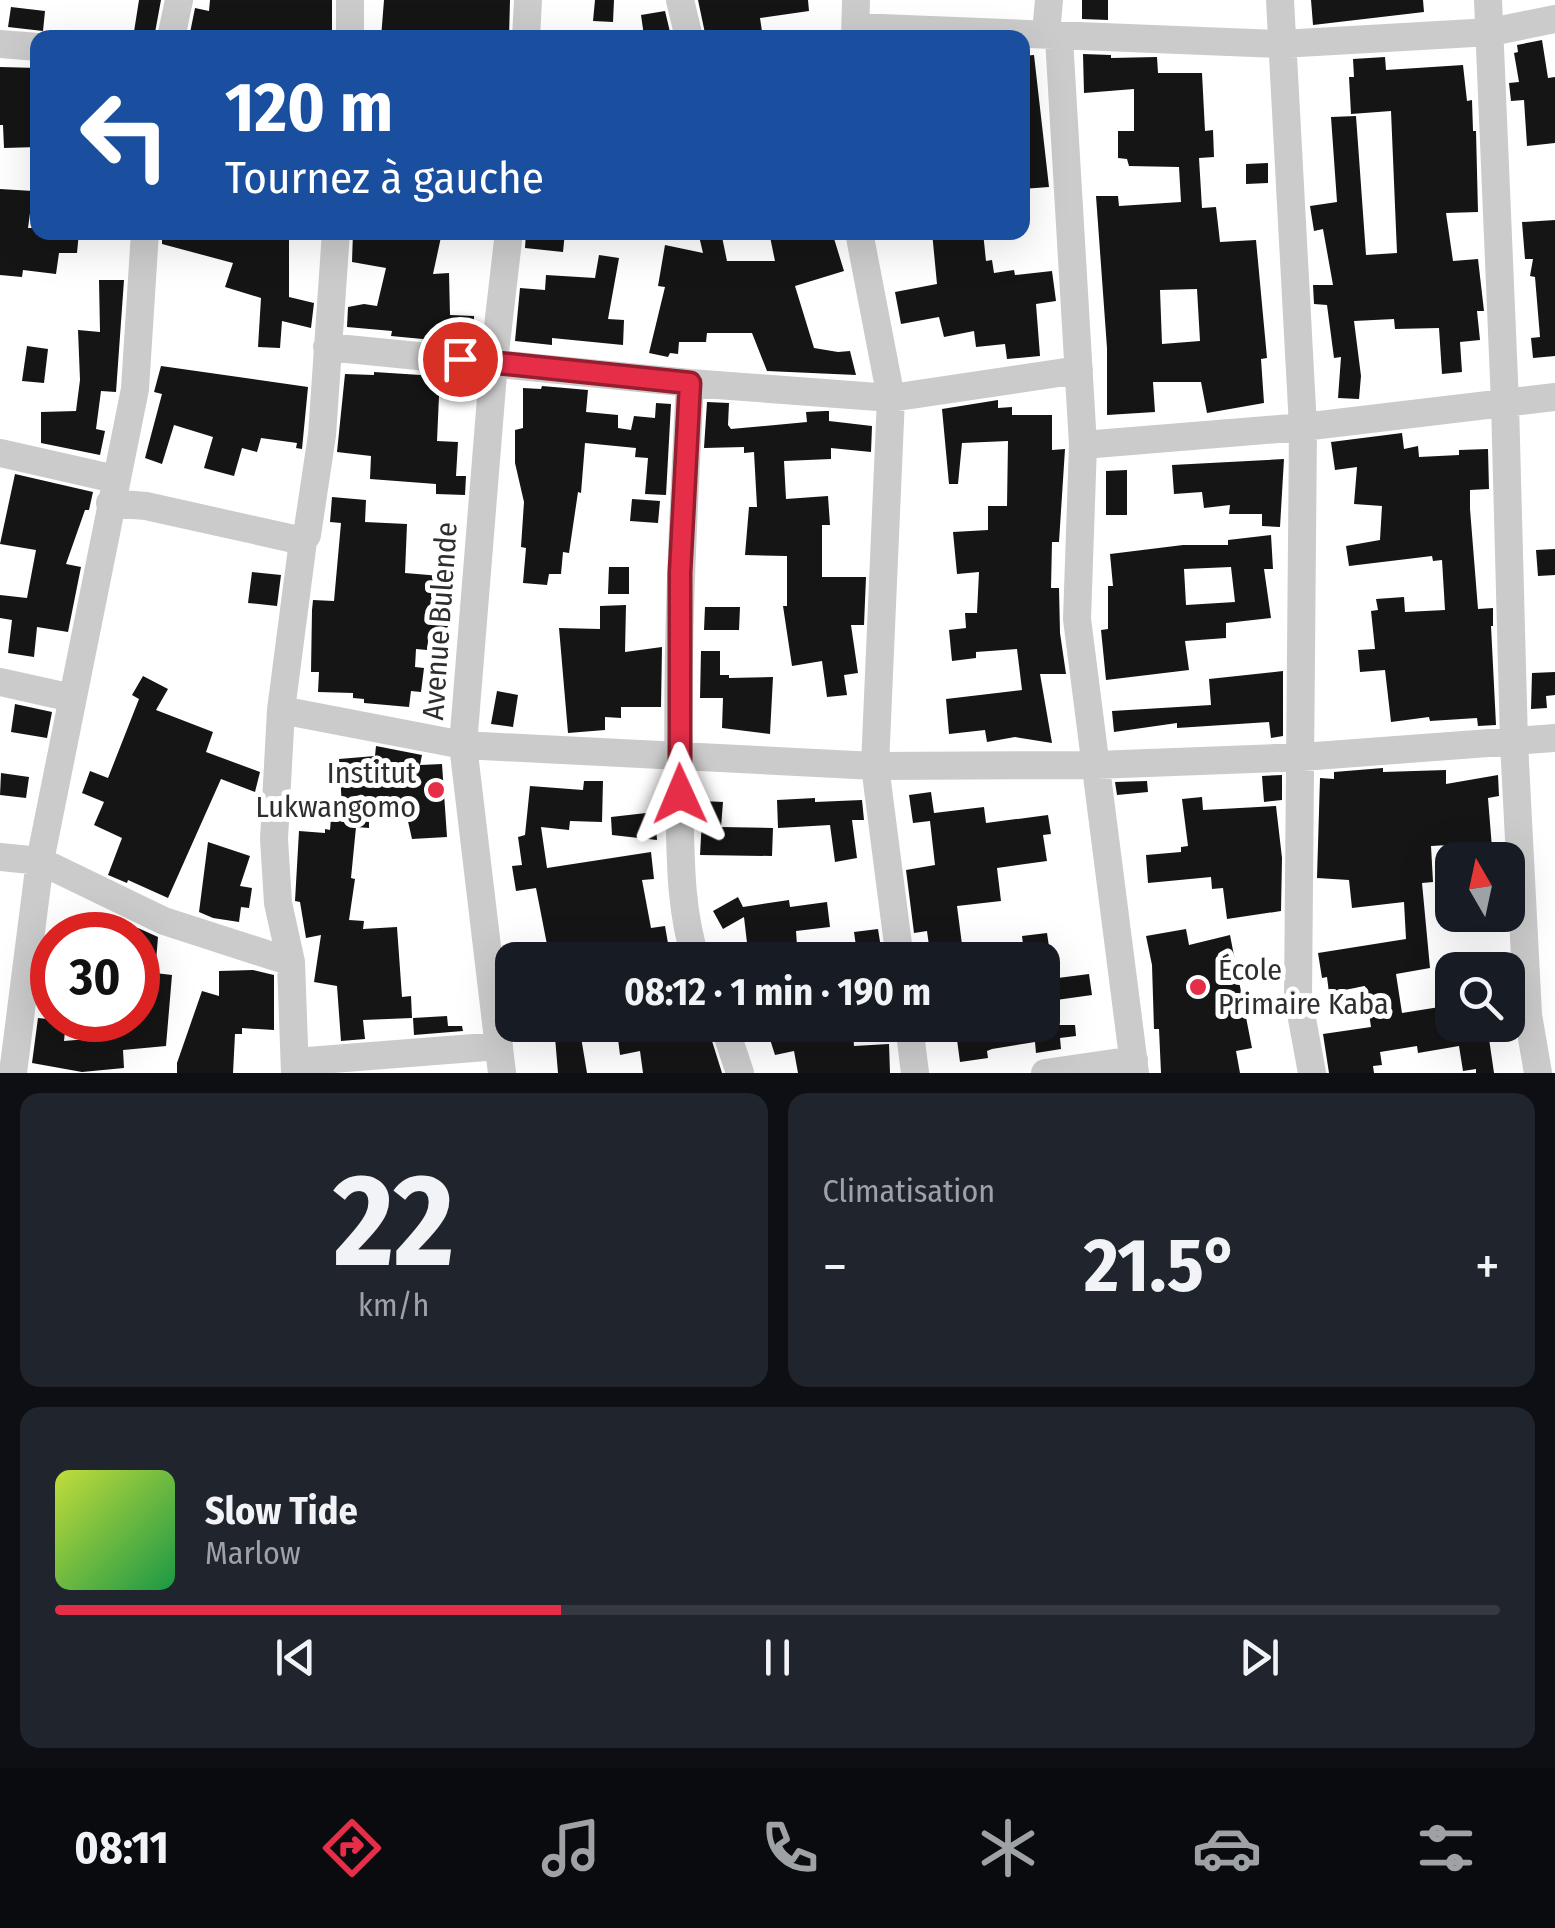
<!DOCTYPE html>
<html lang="fr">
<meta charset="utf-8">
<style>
:root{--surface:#171b24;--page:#20242c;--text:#f1f3f6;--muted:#9ea1a6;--line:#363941;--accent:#e72e49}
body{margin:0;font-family:"Fira Sans Condensed",sans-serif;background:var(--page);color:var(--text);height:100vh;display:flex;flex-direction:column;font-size:38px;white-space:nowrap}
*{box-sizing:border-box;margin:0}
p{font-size:32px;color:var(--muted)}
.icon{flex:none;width:55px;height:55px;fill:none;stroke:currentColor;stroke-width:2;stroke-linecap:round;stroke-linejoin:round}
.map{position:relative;height:1073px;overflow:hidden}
.side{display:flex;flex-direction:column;gap:20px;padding:20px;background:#0d0f14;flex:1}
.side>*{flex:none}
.top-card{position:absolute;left:30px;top:30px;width:1000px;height:210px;border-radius:20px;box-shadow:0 10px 40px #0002;background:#1a4fa0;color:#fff;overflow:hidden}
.needle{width:65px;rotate:351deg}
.controls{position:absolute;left:1435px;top:842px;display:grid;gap:20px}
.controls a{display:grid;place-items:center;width:90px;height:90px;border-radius:20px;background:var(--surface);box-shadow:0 10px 40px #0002;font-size:50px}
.speed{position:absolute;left:30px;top:912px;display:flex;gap:20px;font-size:50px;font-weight:700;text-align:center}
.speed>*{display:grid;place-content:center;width:130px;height:130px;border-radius:50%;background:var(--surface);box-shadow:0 10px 40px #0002;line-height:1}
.speed .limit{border:15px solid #d22;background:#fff;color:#111}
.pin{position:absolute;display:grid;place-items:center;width:85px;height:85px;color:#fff;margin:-42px;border:5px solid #fff;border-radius:50%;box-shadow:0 2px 10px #0007}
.me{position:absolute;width:110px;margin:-55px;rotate:359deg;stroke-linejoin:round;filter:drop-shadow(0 0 8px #0008)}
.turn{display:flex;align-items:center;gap:35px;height:210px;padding:0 30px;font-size:45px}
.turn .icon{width:130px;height:130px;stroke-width:2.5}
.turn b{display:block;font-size:70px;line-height:85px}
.big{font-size:75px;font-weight:700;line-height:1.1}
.side .tile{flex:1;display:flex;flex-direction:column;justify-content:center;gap:15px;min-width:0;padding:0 35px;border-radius:20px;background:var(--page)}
.side .dial{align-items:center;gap:0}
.dial b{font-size:130px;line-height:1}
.song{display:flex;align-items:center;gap:30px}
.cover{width:120px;height:120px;border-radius:15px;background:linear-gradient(135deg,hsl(70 70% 55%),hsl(140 70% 35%))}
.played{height:10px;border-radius:5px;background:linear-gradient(90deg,var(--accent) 35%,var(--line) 35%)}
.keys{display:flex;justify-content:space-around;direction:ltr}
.heat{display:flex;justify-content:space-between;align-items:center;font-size:55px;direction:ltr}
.side .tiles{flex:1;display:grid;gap:20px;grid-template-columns:1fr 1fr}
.tile:last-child{grid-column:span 2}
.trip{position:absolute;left:495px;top:942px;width:565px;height:100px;border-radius:20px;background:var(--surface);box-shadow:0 10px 40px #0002;font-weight:700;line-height:100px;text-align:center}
.tabs{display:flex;height:160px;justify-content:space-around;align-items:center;background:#090b0e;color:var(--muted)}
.tabs .icon{width:70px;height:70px}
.tabs .active{color:var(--accent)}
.tabs b{font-size:45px;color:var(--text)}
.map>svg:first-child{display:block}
.building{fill:#151515;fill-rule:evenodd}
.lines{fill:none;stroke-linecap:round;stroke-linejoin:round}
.minor{stroke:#cbcbcb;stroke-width:28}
.route-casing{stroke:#961e2f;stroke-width:25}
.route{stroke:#e72e49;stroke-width:18}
.poi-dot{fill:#e72e49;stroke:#fff;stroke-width:4}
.labels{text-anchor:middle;stroke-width:10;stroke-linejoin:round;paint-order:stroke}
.street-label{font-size:30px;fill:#2e2e2e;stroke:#fff}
.poi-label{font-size:30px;fill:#2e2e2e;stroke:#fff;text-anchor:end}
</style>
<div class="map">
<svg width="1555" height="1073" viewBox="0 0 1555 1073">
<rect width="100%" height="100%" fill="#fff"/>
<path class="building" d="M 139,0 L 161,0 L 154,38 L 133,38 Z
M 210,0 L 332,0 L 332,38 L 189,38 L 195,8 L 209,11 Z
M 384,0 L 510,0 L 509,38 L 381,38 Z
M 595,0 L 614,0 L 613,22 L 593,21 Z
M 698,0 L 808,0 L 809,11 L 760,18 L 763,38 L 706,38 Z
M 1082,0 L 1108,0 L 1108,20 L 1082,19 Z
M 1311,0 L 1423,0 L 1424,12 L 1313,25 Z
M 11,7 L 45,11 L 43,31 L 8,27 Z
M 665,11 L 670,32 L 644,36 L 641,15 Z
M 1542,40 L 1548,78 L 1555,77 L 1555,143 L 1527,146 L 1524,100 L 1511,101 L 1509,83 L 1519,82 L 1514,53 L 1518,52 L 1517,45 Z
M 1083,54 L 1111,55 L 1111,58 L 1157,57 L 1158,73 L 1202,73 L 1205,131 L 1213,130 L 1214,157 L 1199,158 L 1202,208 L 1216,207 L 1220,242 L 1256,240 L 1267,358 L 1261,359 L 1264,403 L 1207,413 L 1201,382 L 1153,382 L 1155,412 L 1107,415 L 1107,348 L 1096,196 L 1118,196 L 1119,206 L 1181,202 L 1179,167 L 1129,166 L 1127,159 L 1118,158 L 1118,131 L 1134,131 L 1134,89 L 1084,93 ZM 1197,289 L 1200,341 L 1162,344 L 1160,290 Z
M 1034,55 L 1049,187 L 1022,189 L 1022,56 Z
M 1385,57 L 1386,70 L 1463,65 L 1467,101 L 1472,100 L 1473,131 L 1476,131 L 1478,212 L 1446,213 L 1453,261 L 1478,259 L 1484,311 L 1477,311 L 1480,340 L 1460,342 L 1462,372 L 1442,374 L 1439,328 L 1395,329 L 1394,319 L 1354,321 L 1361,376 L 1359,399 L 1338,398 L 1341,357 L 1334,358 L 1327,305 L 1314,304 L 1313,285 L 1333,285 L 1323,229 L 1314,231 L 1310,206 L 1337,202 L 1331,117 L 1356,116 L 1366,255 L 1397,253 L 1391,111 L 1351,114 L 1349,77 L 1354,77 L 1353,59 Z
M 0,67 L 38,68 L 38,147 L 4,148 L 3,125 L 0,125 Z
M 1268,163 L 1268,183 L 1246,184 L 1246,164 Z
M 0,189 L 33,191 L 28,228 L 35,228 L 35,232 L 79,232 L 77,253 L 59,253 L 56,274 L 23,270 L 22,277 L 0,275 Z
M 1555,220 L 1555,356 L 1533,358 L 1531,338 L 1540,337 L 1535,277 L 1530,276 L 1533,259 L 1525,259 L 1522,222 Z
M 162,232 L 219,232 L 257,238 L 257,232 L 289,232 L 289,297 L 314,303 L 311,328 L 282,321 L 280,348 L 258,347 L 261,298 L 225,287 L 233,263 L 162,244 Z
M 353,232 L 441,237 L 433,274 L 449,273 L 450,315 L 474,316 L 474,336 L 444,333 L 434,335 L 433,340 L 391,336 L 392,331 L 347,327 L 348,307 L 364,304 L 377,306 L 386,268 L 352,262 Z
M 526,232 L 565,232 L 563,252 L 525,248 Z
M 698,232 L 721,232 L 727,261 L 775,261 L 769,232 L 832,232 L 844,271 L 795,286 L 814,348 L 838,352 L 850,351 L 856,375 L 767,371 L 752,333 L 707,333 L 706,342 L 679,342 L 678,354 L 670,353 L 668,357 L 649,353 L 665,287 L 658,286 L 665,245 L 703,253 Z
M 932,232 L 983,232 L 986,261 L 992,260 L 994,273 L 1014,270 L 1015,275 L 1052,271 L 1056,301 L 1036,304 L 1040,356 L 1007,359 L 1005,344 L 976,347 L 974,331 L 944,337 L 939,317 L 901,324 L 895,292 L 937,284 Z
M 599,255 L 619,258 L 608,319 L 624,320 L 623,345 L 552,338 L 552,345 L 515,341 L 520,288 L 545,290 L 546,275 L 595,278 Z
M 99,280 L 124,280 L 116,392 L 101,391 L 96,429 L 105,431 L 100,455 L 41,443 L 41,412 L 76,411 L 80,380 L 78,330 L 100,332 Z
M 27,346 L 48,349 L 44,383 L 22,381 Z
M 161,366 L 308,387 L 302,449 L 296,448 L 297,443 L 261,438 L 257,452 L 242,448 L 234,476 L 204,468 L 213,437 L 174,425 L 162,464 L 145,458 L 162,394 L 154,392 Z
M 374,372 L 452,377 L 451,396 L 439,396 L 437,441 L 458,442 L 456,476 L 466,476 L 465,495 L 436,494 L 436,484 L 370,479 L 371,456 L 337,452 L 345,374 L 374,375 Z
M 542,386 L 588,390 L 586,412 L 618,415 L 618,428 L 631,430 L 634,416 L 655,418 L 656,403 L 671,404 L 666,495 L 645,494 L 648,458 L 635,457 L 636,448 L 585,443 L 581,493 L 578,492 L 569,553 L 563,552 L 561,574 L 549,574 L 547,585 L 523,583 L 526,548 L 521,547 L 524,502 L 515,463 L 515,430 L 523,428 L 523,388 L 541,389 Z
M 998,400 L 998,408 L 1012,407 L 1012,415 L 1052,415 L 1052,450 L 1065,449 L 1059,542 L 1052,542 L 1051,588 L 1059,588 L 1060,633 L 1066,674 L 1040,674 L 1052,743 L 1015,737 L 987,742 L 985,730 L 949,734 L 946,699 L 1022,690 L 1017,649 L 976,652 L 976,658 L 952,661 L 949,630 L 966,628 L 965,613 L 977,613 L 979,572 L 957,574 L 953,532 L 988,530 L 988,506 L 1007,506 L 1008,441 L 962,443 L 958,484 L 949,484 L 942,409 Z
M 707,402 L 729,403 L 728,425 L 731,429 L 807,422 L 806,412 L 825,411 L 829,411 L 829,421 L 872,426 L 871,452 L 831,448 L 831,459 L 784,461 L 786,499 L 828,496 L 830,525 L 822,525 L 822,577 L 866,577 L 864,625 L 851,625 L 858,673 L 844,675 L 847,695 L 827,697 L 822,661 L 792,666 L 783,606 L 787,606 L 787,556 L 745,555 L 749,507 L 757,507 L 754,452 L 744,453 L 744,447 L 704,448 Z
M 1402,433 L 1404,449 L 1418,446 L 1419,457 L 1459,455 L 1459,450 L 1488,449 L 1489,489 L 1470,490 L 1470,509 L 1478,609 L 1493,608 L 1493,626 L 1491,626 L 1496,725 L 1478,726 L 1477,718 L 1430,721 L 1429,717 L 1391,722 L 1385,670 L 1360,672 L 1358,650 L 1375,649 L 1371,611 L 1378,610 L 1376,599 L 1404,597 L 1405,612 L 1445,610 L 1442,560 L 1433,561 L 1432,556 L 1349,566 L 1346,546 L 1380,540 L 1382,506 L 1354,504 L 1357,467 L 1335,470 L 1331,442 Z
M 1284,459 L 1280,527 L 1262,526 L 1262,514 L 1229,514 L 1230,505 L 1204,508 L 1202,492 L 1174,494 L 1172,465 Z
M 1127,470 L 1127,515 L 1106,515 L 1106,471 Z
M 15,474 L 93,492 L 89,510 L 85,510 L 66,564 L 81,567 L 68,632 L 37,627 L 34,657 L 8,653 L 12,620 L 0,618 L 0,595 L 27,598 L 36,550 L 0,544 Z
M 332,497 L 366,500 L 365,522 L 407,524 L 405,573 L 453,577 L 447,636 L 429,633 L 427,650 L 416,649 L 415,667 L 424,668 L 421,692 L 411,691 L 409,707 L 364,703 L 364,699 L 353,698 L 353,693 L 318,692 L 319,672 L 311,672 L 312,610 L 313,600 L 334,601 L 341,523 L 330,522 Z
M 632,499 L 660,501 L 658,523 L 630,521 Z
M 1271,535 L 1273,569 L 1264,569 L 1271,618 L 1226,623 L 1226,638 L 1185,641 L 1189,670 L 1106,680 L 1101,630 L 1108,629 L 1108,586 L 1113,586 L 1110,554 L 1183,545 L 1228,545 L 1228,540 ZM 1231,567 L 1235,602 L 1186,605 L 1184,569 Z
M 1555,549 L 1555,575 L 1538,576 L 1536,550 Z
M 609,567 L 629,567 L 629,594 L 608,594 Z
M 252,572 L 281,575 L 277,606 L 248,603 Z
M 626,605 L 625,652 L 662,647 L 661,707 L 621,707 L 621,718 L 605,717 L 605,730 L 568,733 L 559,628 L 600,629 L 600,606 Z
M 705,607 L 740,607 L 739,630 L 704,630 Z
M 701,651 L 720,651 L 720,675 L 729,675 L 729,678 L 773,677 L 770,734 L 722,728 L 723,698 L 700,698 Z
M 1283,671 L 1283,736 L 1271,738 L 1269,722 L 1177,728 L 1177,723 L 1114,732 L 1112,711 L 1211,705 L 1209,679 Z
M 1555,672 L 1555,695 L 1546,696 L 1547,708 L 1531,709 L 1532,673 Z
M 143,676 L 168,689 L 156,710 L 213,732 L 206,752 L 260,772 L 255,792 L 221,779 L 168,898 L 128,880 L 127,883 L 108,875 L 122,838 L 94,825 L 104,802 L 82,793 L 90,771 L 108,778 L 139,699 L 132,695 Z
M 497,691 L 518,695 L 513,727 L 491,724 Z
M 15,704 L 52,712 L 47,738 L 11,732 Z
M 376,746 L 422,755 L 420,765 L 442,764 L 447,837 L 412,839 L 407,817 L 369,820 L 369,828 L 356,827 L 351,878 L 355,879 L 349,920 L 364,921 L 363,929 L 397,927 L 402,997 L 411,996 L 412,1018 L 363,1020 L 365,1039 L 341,1041 L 337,986 L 314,982 L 321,935 L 306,938 L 300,902 L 295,901 L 299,831 L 325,833 L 325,829 L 330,830 L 332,805 L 342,806 L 339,759 L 375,756 Z
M 1383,768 L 1383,772 L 1446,770 L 1446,784 L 1498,775 L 1499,796 L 1488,798 L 1492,848 L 1467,850 L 1466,844 L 1431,846 L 1433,882 L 1422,883 L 1430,968 L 1396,974 L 1402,1013 L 1452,1005 L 1452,1025 L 1487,1025 L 1494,1073 L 1476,1073 L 1476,1069 L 1463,1071 L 1459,1046 L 1418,1053 L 1417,1046 L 1380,1052 L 1382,1065 L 1373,1066 L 1374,1073 L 1329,1073 L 1323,1034 L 1371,1027 L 1365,986 L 1329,993 L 1327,977 L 1322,978 L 1318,953 L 1406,939 L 1404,902 L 1352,908 L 1349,880 L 1317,878 L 1320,778 L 1334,779 L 1334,772 Z
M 1,773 L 29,777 L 26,798 L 0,795 Z
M 1282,775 L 1282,800 L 1264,802 L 1262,776 Z
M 584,781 L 603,781 L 602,822 L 570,821 L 569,830 L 541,827 L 547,868 L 651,852 L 654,879 L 642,880 L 651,928 L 665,926 L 669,949 L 614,960 L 550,960 L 536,888 L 516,891 L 512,866 L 522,865 L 518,837 L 525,835 L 530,786 L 583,790 Z
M 1147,781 L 1148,792 L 1117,795 L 1115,782 Z
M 931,792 L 934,813 L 984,807 L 986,823 L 1048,815 L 1051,834 L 1043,835 L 1047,861 L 997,868 L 1001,901 L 957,906 L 964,960 L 931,960 L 927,931 L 914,933 L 906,870 L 935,865 L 930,821 L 913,823 L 909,795 Z
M 1202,797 L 1203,810 L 1276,806 L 1282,858 L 1281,911 L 1227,919 L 1223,888 L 1212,889 L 1211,877 L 1148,883 L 1146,855 L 1181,852 L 1181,847 L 1188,846 L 1182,799 Z
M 815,798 L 815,802 L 862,800 L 864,820 L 852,820 L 857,858 L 835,862 L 830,825 L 778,828 L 777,800 Z
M 703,801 L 723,802 L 721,827 L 773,828 L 772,856 L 700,855 Z
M 655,812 L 657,840 L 612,835 L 611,817 Z
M 208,842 L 250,856 L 240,886 L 252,888 L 249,908 L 241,907 L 239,922 L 213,918 L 199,912 Z
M 738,897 L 743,907 L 789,900 L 790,907 L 827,902 L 830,927 L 796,931 L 798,960 L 749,960 L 744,917 L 723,929 L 713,911 Z
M 86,915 L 106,918 L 105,935 L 84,935 Z
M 138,928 L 158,937 L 155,973 L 172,975 L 166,1046 L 123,1050 L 124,1068 L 82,1072 L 32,1063 L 38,1018 L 66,1021 L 64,1041 L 100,1038 L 102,1020 L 138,1020 Z
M 878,929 L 881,948 L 876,948 L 878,960 L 858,960 L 854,932 Z
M 1186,929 L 1189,945 L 1230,935 L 1252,1048 L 1236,1051 L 1240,1073 L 1161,1073 L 1159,1029 L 1154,1029 L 1152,965 L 1146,936 Z
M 1047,933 L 1051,960 L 1025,960 L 1022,936 Z
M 253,970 L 274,975 L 274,1030 L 242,1028 L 242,1034 L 235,1034 L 233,1073 L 177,1073 L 177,1063 L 202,991 L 219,996 L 219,971 Z
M 1089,974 L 1092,995 L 1042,1002 L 1042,980 Z
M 447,1016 L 448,1026 L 462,1026 L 463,1031 L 414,1035 L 413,1018 Z
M 554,1025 L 579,1025 L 587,1073 L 558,1073 Z
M 651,1025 L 707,1025 L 722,1073 L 643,1073 L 640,1051 L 620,1055 L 617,1031 Z
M 791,1025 L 800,1025 L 803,1035 L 853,1031 L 854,1046 L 889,1044 L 890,1073 L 798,1073 L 794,1051 L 775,1055 L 768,1033 Z
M 955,1025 L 1075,1025 L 1076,1036 L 1060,1038 L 1061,1049 L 1036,1053 L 1035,1042 L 992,1049 L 987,1051 L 988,1058 L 960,1062 Z"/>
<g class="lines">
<path class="minor" d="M 680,0 L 689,38
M 1280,0 L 1303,427 L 1298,997 L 1312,1073
M 1488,0 L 1505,403 L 1514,742 L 1528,1015 L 1538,1073
M 856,27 L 1281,44 L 1491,32 L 1555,19
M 1046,33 L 1049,0
M 171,38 L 179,0
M 350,38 L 350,0
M 526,38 L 528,0
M 855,38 L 856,0
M 1059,38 L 1083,445 L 1077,619 L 1135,1073
M 0,44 L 38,47
M 859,232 L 891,398 L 875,766 L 900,960
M 327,347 L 690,383 L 891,398 L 1079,370
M 690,383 C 683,518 676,652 679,787 C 681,845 678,904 696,960
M 1083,445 L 1303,427 L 1555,397
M 0,453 L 115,479
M 110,503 L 146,506 L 303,541
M 0,682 L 72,698
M 281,710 L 463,745 L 875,766 L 1096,765 L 1302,757 L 1555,738
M 0,857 L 40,861 L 164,921 L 291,962
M 724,1025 L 740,1073
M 909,1025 L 915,1073
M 295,1062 L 499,1046
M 13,1073 L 40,861 L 135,389 L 145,232
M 295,1073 L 291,962 L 278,903 L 274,839 L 281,710 L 303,541 L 307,535 L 322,435 L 336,232
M 502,1073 L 463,745 L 494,361 L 509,232
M 1045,1073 L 1134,1060"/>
</g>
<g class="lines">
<g class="route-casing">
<path id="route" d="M 460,359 L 690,383 L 680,573 L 680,794"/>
</g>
<use href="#route" class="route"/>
</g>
<g class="poi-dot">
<circle cx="436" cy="790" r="10"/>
<circle cx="1198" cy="987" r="10"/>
</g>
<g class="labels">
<g class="street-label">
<text transform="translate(440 621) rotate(-86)" y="10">Avenue Bulende</text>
</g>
<g class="poi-label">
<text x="416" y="783">Institut<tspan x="416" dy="34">Lukwangomo</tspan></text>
<text x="1218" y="980" text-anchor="start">École<tspan x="1218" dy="34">Primaire Kaba</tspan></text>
</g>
</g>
</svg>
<div class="controls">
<a><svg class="needle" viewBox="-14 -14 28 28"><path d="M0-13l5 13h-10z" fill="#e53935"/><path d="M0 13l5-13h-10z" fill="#9ea1a6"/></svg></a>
<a><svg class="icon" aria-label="search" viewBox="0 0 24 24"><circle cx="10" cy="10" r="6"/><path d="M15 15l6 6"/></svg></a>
</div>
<div class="speed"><div class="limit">30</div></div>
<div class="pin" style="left:460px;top:359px;background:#d93025"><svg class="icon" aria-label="arrive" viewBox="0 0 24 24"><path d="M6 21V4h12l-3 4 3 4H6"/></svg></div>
<svg class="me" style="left:680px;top:794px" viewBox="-20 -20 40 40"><path d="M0-17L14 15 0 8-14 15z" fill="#e72e49" stroke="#fff" stroke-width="4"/></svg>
<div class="trip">08:12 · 1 min · 190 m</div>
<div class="top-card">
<div class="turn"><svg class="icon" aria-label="left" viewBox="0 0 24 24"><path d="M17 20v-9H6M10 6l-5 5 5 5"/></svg><div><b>120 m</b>Tournez à gauche</div></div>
</div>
</div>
<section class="side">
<div class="tiles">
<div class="tile dial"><b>22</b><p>km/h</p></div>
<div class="tile"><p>Climatisation</p>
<div class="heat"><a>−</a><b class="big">21.5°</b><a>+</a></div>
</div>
<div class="tile">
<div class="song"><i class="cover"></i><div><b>Slow Tide</b><p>Marlow</p></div></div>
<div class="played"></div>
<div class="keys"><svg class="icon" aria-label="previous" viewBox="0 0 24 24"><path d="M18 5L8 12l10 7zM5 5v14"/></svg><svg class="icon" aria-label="pause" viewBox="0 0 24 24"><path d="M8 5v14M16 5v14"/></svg><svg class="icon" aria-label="next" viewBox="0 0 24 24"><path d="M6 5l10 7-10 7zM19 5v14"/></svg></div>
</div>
</div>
</section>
<nav class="tabs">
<b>08:11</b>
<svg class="icon active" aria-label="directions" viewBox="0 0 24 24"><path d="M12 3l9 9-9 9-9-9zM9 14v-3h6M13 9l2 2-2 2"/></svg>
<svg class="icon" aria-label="music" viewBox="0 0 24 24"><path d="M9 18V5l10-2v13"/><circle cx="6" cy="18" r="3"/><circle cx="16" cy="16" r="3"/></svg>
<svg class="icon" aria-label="phone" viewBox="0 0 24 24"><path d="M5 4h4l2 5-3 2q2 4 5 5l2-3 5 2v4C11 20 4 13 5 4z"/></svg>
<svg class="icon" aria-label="climate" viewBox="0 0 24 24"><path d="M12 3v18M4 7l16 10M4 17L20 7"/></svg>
<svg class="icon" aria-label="car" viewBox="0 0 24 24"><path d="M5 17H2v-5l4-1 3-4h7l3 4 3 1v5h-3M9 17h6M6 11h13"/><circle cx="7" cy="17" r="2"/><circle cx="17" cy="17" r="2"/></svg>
<svg class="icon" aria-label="filters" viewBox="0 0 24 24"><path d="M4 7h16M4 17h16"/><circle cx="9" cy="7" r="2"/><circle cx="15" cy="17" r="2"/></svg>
</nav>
